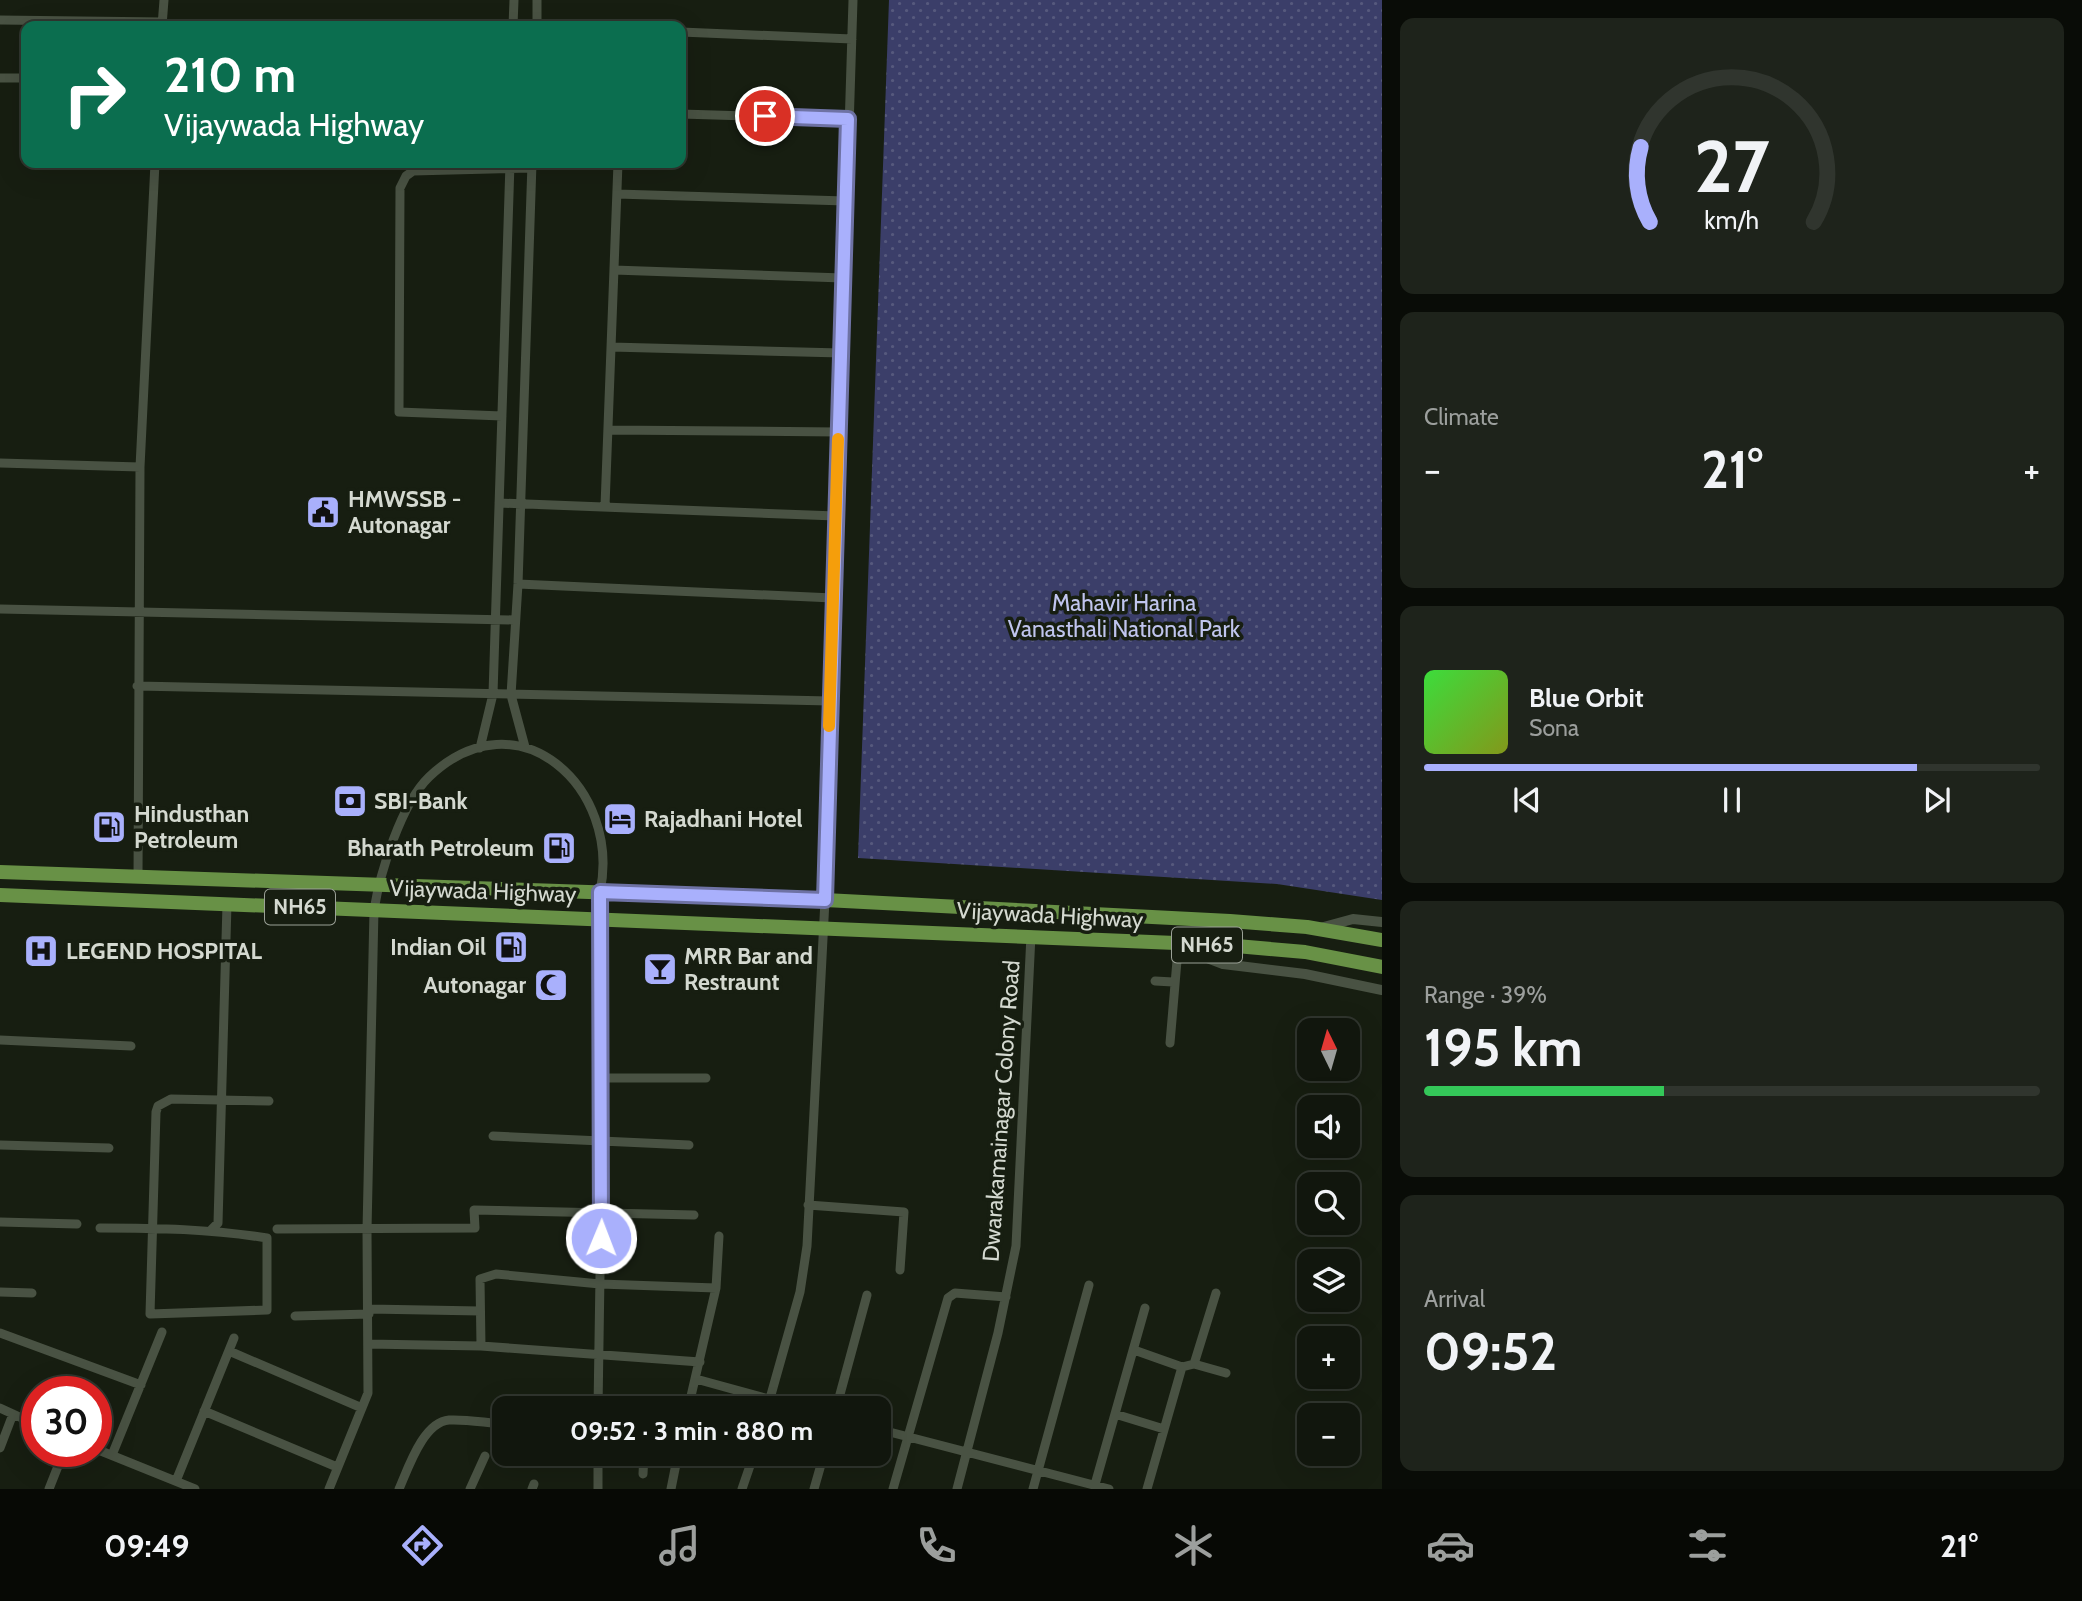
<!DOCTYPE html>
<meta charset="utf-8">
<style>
:root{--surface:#11160d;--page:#1e231b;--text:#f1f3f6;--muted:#9c9f9d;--line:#30352e;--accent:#a9b0fc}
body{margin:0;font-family:Cabin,sans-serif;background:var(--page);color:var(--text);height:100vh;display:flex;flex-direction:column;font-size:26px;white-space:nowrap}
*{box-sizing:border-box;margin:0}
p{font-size:23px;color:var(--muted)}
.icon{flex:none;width:38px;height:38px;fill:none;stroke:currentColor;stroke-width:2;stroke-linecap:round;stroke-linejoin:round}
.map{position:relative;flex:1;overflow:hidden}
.details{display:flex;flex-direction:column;gap:18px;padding:18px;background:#090c07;width:700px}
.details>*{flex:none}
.banner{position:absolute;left:21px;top:21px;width:665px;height:147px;border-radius:14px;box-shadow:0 7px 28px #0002,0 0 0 2px var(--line);background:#0b6e4f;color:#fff;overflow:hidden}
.needle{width:46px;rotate:355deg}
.tools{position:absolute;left:1297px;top:1018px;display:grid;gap:14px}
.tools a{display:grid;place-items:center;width:63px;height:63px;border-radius:14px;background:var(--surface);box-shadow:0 7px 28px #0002,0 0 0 2px var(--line);font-size:35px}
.speed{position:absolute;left:21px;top:1376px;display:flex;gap:14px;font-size:35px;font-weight:700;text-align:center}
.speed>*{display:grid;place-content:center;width:91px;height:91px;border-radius:50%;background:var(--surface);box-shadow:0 7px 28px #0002,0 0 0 2px var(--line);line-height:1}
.speed .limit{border:10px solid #d22;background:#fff;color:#111}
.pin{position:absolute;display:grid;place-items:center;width:60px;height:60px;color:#fff;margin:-30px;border:4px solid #fff;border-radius:50%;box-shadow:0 2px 7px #0007}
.me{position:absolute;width:77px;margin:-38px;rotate:1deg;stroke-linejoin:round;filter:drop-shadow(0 0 5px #0008)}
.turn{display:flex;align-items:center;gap:24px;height:147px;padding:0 28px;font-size:32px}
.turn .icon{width:91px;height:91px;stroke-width:2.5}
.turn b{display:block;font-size:49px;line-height:60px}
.big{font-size:52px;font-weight:800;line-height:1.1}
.details .widget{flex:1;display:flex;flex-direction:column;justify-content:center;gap:10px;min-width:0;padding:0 24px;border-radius:14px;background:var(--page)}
.details .dial{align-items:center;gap:0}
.dial svg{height:182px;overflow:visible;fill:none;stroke:var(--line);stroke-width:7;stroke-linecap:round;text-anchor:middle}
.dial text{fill:var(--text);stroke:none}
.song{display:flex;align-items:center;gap:21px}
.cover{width:84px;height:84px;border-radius:10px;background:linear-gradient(135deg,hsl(120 70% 55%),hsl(70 70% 35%))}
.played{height:7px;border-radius:4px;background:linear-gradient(90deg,var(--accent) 80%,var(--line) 80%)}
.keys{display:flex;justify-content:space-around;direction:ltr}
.heat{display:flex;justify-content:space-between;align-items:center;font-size:38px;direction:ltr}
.charge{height:10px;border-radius:5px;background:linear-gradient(90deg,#34c759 39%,var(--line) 0)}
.trip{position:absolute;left:492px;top:1396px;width:399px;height:70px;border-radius:14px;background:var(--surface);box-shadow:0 7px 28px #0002,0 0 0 2px var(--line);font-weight:800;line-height:70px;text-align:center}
.menu{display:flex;height:112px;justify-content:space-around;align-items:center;background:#070905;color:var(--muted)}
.menu .icon{width:49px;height:49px}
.menu .current{color:var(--accent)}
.menu b{font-size:32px;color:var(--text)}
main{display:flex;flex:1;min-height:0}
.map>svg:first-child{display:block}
.park{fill:url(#park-dots)}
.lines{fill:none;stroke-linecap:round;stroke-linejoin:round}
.minor{stroke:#495243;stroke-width:9}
.tertiary{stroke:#495243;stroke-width:10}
.trunk{stroke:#689146;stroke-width:14}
.route-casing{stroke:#6e72a4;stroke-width:18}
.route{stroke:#a9b0fc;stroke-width:12}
.slow{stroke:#f59e0b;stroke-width:12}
.labels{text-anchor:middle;stroke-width:7;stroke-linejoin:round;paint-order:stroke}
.shield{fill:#171e11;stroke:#9ba197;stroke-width:2}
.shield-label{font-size:21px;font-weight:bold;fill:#d4d9d0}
.poi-label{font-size:23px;font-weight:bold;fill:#d4d9d0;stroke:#171e11;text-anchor:start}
.park-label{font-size:23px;fill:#c0c5ee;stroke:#171e11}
.street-label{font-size:23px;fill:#d4d9d0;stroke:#171e11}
</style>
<main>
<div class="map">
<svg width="1382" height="1489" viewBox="0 0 1382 1489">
<defs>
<pattern id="park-dots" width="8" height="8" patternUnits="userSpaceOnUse" patternTransform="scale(1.75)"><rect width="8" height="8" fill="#3b3e69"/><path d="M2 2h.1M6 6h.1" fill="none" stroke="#56597d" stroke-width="1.8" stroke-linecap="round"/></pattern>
</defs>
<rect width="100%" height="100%" fill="#171e11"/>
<path class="park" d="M 889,0 L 1382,0 L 1382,900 L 1277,884 L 858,858 Z"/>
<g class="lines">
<path class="minor" d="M 0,20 L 163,22
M 162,26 L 164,0
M 513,26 L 514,0
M 537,26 L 537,0
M 681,32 L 852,39
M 0,78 L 26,78
M 681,114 L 848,119
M 617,194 L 846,201
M 614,270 L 843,278
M 611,347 L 841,353
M 502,416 L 399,412 L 400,188 L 406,176 L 413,171 L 532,168
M 608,430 L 838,432
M 0,463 L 140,467
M 499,503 L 836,516
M 605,506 L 618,163
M 518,584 L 833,598
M 0,609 L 514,620
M 137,686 L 830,701
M 525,747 L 511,695 L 518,584 L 532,163
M 480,748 L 493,694 L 510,163
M 138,878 L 140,467 L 155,163
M 1155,981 L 1173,982
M 0,1040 L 131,1046
M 1170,1043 L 1178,949
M 602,1078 L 706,1078
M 493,1136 L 689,1145
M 0,1145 L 109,1148
M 808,1205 L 904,1212 L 900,1270
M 0,1222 L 77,1224
M 100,1228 C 158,1228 210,1229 267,1238 L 267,1310 L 150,1314 L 156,1112 L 158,1106 L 171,1099 L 269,1101
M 212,1229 L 218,1223 L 227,904
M 277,1229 L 475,1228 L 474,1210 L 694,1215
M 0,1292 L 32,1293
M 369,1309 L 480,1311
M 295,1316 L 369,1314
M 0,1333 L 141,1385
M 368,1344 L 481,1346 L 700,1362
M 481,1346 L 480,1279 L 496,1274 L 600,1284 L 716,1288
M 1134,1350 L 1182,1367 L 1147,1489
M 229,1351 L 362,1408
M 1194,1364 L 1226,1373
M 1182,1367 L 1194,1364 L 1216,1293
M 696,1379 L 805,1409
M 0,1408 L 37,1425
M 688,1409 L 716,1288 L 719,1236
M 767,1409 L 800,1292 L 807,1246 L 825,900 L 853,0
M 836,1409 L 867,1295
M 204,1411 L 337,1467
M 1115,1414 L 1164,1429
M 878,1429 L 1109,1489
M 0,1448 L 13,1414
M 96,1449 L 195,1489
M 112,1455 L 162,1332
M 643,1474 L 644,1454
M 176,1481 L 234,1338
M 1094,1488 L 1145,1308
M 49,1489 L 64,1451
M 329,1489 L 368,1393 L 367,1230 L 374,910 C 380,873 401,804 429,777 C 518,692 622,788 600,892 L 602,1141 L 598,1409
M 399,1489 C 408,1469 423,1422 449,1420 C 467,1419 486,1423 504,1424
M 470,1489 L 485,1456
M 532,1489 L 534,1484
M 598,1489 L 598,1454
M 671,1489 L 678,1454
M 742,1489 L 754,1454
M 814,1489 L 824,1454
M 893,1489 L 948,1298 L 955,1293 L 1006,1297
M 957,1489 L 998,1333 L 1016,1246 L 1031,935
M 1033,1489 L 1089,1285"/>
<path class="tertiary" d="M 1320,928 L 1353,919 L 1382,922
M 1171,944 L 1223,964 L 1305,974 L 1382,990"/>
<path class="trunk" d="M 0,872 L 825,900 L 1230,921 L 1307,927 L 1382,940
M 0,895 L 1225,945 L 1305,952 L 1382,967"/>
</g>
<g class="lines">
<g class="route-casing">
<path id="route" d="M 601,1238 L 600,892 L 825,900 L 848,119 L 765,116"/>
</g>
<use href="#route" class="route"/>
<path class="slow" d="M 829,726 L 838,439"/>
</g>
<defs>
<g id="civic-square" transform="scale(1.75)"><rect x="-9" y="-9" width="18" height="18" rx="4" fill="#a9b0fc" stroke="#171e11"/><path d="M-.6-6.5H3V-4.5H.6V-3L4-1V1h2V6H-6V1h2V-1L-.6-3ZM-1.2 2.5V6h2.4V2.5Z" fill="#111"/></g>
<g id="bank-square" transform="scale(1.75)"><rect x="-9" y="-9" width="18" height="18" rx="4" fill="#a9b0fc" stroke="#171e11"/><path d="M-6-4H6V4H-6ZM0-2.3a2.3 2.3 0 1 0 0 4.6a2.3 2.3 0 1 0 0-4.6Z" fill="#111"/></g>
<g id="hotel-square" transform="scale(1.75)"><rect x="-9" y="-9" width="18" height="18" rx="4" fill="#a9b0fc" stroke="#171e11"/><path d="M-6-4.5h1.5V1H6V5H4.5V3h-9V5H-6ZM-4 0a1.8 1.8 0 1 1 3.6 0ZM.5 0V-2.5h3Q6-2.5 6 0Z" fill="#111"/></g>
<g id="fuel-square" transform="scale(1.75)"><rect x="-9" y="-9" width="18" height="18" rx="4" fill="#a9b0fc" stroke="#171e11"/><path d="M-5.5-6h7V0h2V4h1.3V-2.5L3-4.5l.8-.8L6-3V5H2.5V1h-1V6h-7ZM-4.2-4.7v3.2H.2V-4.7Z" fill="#111"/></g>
<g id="hospital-square" transform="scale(1.75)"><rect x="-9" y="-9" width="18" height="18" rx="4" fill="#a9b0fc" stroke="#171e11"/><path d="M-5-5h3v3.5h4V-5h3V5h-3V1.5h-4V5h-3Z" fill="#111"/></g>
<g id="bar-square" transform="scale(1.75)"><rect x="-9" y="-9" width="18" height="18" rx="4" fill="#a9b0fc" stroke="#171e11"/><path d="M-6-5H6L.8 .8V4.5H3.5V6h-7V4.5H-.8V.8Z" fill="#111"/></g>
<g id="mosque-square" transform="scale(1.75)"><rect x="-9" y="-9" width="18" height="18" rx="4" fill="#a9b0fc" stroke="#171e11"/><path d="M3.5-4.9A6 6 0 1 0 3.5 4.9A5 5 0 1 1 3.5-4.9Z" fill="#111"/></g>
</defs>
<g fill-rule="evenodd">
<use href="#civic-square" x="323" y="512"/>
<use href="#bank-square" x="350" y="801"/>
<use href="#hotel-square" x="620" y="819"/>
<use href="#fuel-square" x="109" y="827"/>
<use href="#fuel-square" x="559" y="848"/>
<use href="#fuel-square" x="511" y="947"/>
<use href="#hospital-square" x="41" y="951"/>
<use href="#bar-square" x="660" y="969"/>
<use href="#mosque-square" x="551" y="985"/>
</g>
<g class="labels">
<g class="shield">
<rect x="265" y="889.5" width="70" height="35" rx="5"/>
<rect x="1172" y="927.5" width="70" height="35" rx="5"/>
</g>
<g class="shield-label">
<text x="300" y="914">NH65</text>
<text x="1207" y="952">NH65</text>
</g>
<g class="poi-label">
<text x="348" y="507">HMWSSB -<tspan x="348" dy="26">Autonagar</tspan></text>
<text x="374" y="809">SBI-Bank</text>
<text x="134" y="822">Hindusthan<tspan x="134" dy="26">Petroleum</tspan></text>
<text x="644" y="827">Rajadhani Hotel</text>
<text x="534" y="856" text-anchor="end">Bharath Petroleum</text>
<text x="486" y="955" text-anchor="end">Indian Oil</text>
<text x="66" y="959">LEGEND HOSPITAL</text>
<text x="684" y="964">MRR Bar and<tspan x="684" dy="26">Restraunt</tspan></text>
<text x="526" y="993" text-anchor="end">Autonagar</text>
</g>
<g class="park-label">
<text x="1124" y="611">Mahavir Harina<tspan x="1124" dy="26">Vanasthali National Park</tspan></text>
</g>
<g class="street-label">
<text transform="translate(483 891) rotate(2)" y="8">Vijaywada Highway</text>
<text transform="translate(1050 915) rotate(3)" y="8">Vijaywada Highway</text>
<text transform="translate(1001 1111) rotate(-86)" y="8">Dwarakamainagar Colony Road</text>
</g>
</g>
</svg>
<div class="tools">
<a><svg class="needle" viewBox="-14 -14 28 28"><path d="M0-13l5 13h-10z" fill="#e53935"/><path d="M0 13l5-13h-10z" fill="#9c9f9d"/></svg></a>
<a><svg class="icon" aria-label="sound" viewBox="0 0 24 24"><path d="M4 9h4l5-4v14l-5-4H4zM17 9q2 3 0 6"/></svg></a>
<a><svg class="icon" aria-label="search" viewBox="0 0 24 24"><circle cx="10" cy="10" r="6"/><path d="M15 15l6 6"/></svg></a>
<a><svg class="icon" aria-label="layers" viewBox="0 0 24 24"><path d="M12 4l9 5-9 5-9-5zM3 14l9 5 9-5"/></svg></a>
<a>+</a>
<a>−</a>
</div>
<div class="speed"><div class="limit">30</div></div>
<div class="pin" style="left:765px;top:116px;background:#d93025"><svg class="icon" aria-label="arrive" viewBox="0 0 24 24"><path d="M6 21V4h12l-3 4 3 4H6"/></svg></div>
<svg class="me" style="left:601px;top:1238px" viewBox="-20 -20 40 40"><circle r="17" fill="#a9b0fc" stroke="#fff" stroke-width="3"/><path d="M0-11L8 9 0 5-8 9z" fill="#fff"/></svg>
<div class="trip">09:52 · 3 min · 880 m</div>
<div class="banner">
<div class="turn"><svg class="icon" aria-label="right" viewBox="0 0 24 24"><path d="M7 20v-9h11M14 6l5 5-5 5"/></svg><div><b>210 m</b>Vijaywada Highway</div></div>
</div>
</div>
<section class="details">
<div class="widget dial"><svg viewBox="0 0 100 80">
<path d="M14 69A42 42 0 1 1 86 69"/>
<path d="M14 69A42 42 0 0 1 10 36" stroke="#a9b0fc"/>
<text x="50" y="56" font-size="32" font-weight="700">27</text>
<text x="50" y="72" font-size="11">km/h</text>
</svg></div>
<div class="widget"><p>Climate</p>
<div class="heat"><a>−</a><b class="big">21°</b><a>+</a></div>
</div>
<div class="widget">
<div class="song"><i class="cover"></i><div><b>Blue Orbit</b><p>Sona</p></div></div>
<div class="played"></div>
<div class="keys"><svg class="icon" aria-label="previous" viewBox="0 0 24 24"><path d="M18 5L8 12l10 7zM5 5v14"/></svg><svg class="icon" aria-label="pause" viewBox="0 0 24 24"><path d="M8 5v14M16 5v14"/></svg><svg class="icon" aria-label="next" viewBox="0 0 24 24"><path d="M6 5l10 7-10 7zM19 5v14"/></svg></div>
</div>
<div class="widget"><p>Range · 39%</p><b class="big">195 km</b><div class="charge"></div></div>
<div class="widget"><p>Arrival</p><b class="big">09:52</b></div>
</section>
</main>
<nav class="menu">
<b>09:49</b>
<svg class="icon current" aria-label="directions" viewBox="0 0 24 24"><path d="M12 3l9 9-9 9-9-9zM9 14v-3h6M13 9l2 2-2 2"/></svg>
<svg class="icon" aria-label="music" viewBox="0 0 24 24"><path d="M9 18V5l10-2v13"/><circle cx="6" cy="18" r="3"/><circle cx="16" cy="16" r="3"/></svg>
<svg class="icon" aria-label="phone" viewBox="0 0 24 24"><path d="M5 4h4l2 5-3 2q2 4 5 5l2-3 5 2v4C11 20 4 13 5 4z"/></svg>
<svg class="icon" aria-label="climate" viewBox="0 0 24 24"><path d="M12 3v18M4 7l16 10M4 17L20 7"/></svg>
<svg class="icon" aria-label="car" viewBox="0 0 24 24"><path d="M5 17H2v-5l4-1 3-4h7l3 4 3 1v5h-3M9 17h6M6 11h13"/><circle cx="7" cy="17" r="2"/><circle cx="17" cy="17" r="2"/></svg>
<svg class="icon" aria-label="filters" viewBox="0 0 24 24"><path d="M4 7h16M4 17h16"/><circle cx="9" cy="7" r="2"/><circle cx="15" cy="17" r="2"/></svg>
<b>21°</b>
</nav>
